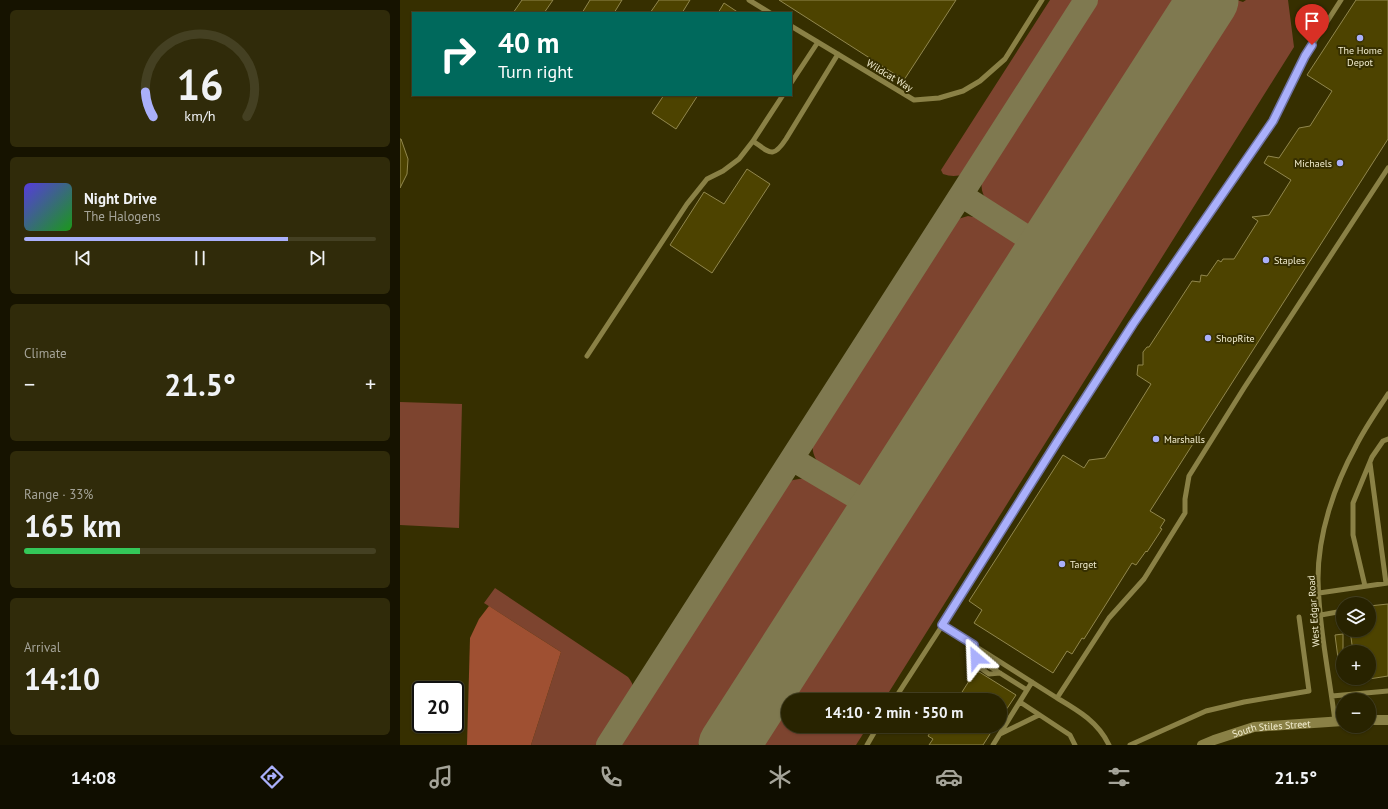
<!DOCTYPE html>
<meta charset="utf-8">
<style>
:root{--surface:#282300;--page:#302b0a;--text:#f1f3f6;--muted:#a5a499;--line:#444022;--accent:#aab0fb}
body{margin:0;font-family:"PT Sans",sans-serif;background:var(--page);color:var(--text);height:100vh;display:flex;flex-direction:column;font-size:15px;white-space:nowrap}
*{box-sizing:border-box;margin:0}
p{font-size:13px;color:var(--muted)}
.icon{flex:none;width:22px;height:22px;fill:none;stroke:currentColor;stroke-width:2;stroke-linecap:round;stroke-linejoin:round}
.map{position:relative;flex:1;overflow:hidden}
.details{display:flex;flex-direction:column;gap:10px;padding:10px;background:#161300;width:400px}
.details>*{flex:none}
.guide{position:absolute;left:12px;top:12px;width:380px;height:84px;border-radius:0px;box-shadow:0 1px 3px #0004,0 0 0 1px var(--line);background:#00695c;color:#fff;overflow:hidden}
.fabs{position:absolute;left:936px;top:597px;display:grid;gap:8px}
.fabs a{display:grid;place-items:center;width:40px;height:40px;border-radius:50%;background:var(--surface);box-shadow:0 1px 3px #0004,0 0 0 1px var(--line);font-size:20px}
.speed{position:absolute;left:12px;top:681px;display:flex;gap:8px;font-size:20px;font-weight:700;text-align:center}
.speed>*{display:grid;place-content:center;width:52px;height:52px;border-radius:50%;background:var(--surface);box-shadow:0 1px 3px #0004,0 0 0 1px var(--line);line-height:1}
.speed .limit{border:2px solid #111;border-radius:6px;background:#fff;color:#111}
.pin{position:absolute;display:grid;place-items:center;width:34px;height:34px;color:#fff;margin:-41px -17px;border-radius:50% 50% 50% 0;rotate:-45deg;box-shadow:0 0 4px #0007}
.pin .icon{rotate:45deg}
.me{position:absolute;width:44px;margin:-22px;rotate:334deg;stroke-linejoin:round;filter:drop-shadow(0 0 3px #0008)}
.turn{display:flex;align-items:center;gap:14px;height:84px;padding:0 20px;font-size:18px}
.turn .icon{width:52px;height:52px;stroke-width:2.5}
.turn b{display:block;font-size:28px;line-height:34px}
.big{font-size:30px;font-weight:700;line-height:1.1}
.details .card{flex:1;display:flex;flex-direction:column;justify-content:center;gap:6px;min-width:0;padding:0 14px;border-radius:6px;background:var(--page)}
.details .dial{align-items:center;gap:0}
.dial svg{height:104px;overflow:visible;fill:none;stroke:var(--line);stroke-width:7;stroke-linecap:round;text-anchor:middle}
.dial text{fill:var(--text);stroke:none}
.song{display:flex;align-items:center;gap:12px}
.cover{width:48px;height:48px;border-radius:6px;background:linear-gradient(135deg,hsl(250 70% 55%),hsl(120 70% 35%))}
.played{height:4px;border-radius:2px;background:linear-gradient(90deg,var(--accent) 75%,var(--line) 75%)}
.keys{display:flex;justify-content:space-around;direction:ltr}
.heat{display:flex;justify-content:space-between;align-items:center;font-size:22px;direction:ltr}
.charge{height:6px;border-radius:3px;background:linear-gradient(90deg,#34c759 33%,var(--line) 0)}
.trip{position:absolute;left:381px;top:693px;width:226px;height:40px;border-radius:20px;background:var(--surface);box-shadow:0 1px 3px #0004,0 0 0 1px var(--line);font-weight:700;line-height:40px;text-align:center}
.tabs{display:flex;height:64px;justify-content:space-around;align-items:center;background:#100e00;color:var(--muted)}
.tabs .icon{width:28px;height:28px}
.tabs .active{color:var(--accent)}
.tabs b{font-size:18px;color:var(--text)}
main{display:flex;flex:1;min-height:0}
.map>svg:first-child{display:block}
.green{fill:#7d442f}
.forest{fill:#9f5032}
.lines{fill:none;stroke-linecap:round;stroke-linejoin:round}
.taxiway{stroke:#7f7950;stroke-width:24}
.runway{stroke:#7f7950;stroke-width:61}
.building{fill:#4d4300;stroke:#91874d}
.service{stroke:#8a8146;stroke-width:5}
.minor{stroke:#8a8146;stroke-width:10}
.route-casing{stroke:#6e72a3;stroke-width:10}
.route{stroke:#aab0fb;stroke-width:7}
.poi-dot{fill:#aab0fb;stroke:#362f00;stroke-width:1.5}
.labels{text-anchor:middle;stroke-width:4;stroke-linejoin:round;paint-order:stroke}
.poi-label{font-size:10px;fill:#f2edcf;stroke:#362f00;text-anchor:start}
.street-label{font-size:10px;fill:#f2edcf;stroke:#362f00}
</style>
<main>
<section class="details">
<div class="card dial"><svg viewBox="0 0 100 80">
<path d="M14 69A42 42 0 1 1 86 69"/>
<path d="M14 69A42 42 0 0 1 8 50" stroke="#aab0fb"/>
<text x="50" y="56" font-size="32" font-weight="700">16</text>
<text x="50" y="72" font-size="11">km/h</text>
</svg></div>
<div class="card">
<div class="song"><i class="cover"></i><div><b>Night Drive</b><p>The Halogens</p></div></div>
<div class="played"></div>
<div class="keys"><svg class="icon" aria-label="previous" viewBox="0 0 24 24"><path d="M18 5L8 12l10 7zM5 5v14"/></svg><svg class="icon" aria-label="pause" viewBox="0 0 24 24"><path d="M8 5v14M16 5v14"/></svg><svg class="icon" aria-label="next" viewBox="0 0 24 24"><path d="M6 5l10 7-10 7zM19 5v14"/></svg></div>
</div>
<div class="card"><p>Climate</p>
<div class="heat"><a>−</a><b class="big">21.5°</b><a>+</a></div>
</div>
<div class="card"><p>Range · 33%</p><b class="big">165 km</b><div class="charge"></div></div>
<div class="card"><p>Arrival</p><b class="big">14:10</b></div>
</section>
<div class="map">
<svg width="988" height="745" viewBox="0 0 988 745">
<rect width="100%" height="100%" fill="#362f00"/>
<path class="green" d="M 650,0 L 680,0 L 573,167 C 565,176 554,178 543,174 L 541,170 Z
M 697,0 L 776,0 L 631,225 L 625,226 C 617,223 610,217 603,213 C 589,203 576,195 584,175 Z
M 837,0 L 843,2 L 846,0 L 888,0 L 894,47 L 484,700 L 388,700 L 388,726 L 468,726 L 456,745 L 359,745 Z
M 568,216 C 586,218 602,231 617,241 L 619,245 L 463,488 L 459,489 C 451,486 444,481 437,477 C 421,466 410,460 413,439 L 551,225 L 558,219 Z
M 0,402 L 62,404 L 59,528 L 0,525 Z
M 405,478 L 418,483 L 446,502 L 449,505 L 450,508 L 298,745 L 219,745 L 385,484 L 393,480 Z
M 95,588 L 228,677 C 233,683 234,688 234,696 L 202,745 L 131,745 L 161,652 L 84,603 Z"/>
<path class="forest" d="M 89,606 L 161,652 L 131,745 L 67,745 L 70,638 L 79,619 Z"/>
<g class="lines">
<path class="taxiway" d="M 561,195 L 647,250
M 392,459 L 480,511
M 208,745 L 686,0"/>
<path class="runway" d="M 329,745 L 808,0"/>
</g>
<path class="building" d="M 122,0 L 153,0 L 144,13 L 113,13 Z
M 190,0 L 222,0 L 214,13 L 182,13 Z
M 259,0 L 290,0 L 282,13 L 250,13 Z
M 379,0 L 556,0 L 504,80 Z
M 956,0 L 988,0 L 988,139 L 750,511 L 765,520 L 760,528 L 762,529 L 747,552 L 746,551 L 736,565 L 732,563 L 684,639 L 682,638 L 672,654 L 667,651 L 653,673 L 574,623 L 582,610 L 569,601 L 663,455 L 684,468 L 689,460 L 705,458 L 751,384 L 737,375 L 738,365 L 743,365 L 743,352 L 747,347 L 749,347 L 792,281 L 800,282 L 801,275 L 807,276 L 818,260 L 821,262 L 823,259 L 834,259 L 858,221 L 852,217 L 869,215 L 891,180 L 864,163 L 868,156 L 879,158 L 899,128 L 910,126 L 932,91 L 907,75 Z
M 324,3 L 339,13 L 318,13 Z
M 264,95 L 298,95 L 276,129 L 252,113 Z
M 0,139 L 1,139 L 8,159 L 7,174 L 0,188 Z
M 347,169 L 370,184 L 312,273 L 270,245 L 304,192 L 324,204 Z
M 988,604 L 988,676 L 969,679 L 969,652 L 953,652 L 950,630 L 969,630 L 969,606 Z
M 943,634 L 943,657 L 938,658 L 935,635 Z
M 576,670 L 616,695 L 600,719 L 600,700 L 557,700 Z
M 534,726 L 595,726 L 583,745 L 529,745 L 533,739 L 528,736 Z"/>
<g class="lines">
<path class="service" d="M 349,0 L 370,13
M 391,26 L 514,100 L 539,98 L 563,91 L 580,81 L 605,59 L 642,0
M 391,83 L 418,42
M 353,141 C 370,153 373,159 386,139 L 438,54
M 187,356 L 287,204 L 307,179 L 323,171 L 339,159 L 353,141 L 383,95
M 970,463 L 986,583
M 965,586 L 953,535 L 953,503 L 972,457 L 983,441 L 988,439
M 919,593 L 988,583
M 921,615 L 943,611
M 542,625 L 657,698
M 574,645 L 576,658 L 627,690
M 576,658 L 579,667 L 589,674 L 600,673
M 932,696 L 988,691
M 494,700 L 571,581 L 657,442 L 733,324 L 873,121 L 905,56 L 941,0
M 620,702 L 670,735 L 675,745
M 935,721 C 929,674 919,627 918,579 C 918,534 934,486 956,446 C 965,428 977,411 988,394
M 600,734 L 639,715
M 467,745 L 478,726
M 593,745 L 632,682
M 709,745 C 698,722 679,711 657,698 L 709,618 L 744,579 L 785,513 L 785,499 L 789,476 L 844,388 L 988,168
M 730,745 L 806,711 L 844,702 L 909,691 L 899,617"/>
<g class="minor">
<path d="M 969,720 L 988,720"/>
<path id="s1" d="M 802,745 L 814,740 L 854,727 L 943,721"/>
</g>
</g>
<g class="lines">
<g class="route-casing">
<path id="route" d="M 576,658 L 574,645 L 542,625 L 657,442 L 733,324 L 873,121 L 905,56 L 912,45"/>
</g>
<use href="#route" class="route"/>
</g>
<g class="poi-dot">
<circle cx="960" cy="38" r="4"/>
<circle cx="940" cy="163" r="4"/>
<circle cx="866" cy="260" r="4"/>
<circle cx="808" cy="338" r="4"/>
<circle cx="756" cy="439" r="4"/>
<circle cx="662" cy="564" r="4"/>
</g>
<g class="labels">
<g class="poi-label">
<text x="960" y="54" text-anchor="middle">The Home<tspan x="960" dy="12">Depot</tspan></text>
<text x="932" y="167" text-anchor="end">Michaels</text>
<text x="874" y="264">Staples</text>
<text x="816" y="342">ShopRite</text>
<text x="764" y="443">Marshalls</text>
<text x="670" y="568">Target</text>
</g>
<g class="street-label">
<text transform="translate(490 75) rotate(31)" y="4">Wildcat Way</text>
<text transform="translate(913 611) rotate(-94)" y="4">West Edgar Road</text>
<text dy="4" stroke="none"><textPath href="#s1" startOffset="72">South Stiles Street</textPath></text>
</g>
</g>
</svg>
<div class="fabs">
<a><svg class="icon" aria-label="layers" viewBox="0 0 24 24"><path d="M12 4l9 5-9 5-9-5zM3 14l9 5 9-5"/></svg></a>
<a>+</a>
<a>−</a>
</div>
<div class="speed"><div class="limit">20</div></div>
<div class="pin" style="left:912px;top:45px;background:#d93025"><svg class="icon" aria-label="arrive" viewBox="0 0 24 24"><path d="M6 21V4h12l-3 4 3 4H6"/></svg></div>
<svg class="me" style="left:576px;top:658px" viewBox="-20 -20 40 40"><path d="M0-17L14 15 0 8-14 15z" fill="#aab0fb" stroke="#fff" stroke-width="4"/></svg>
<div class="trip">14:10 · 2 min · 550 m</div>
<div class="guide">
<div class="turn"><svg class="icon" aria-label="right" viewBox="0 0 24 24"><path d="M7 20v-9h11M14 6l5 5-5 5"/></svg><div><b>40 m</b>Turn right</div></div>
</div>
</div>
</main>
<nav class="tabs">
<b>14:08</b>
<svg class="icon active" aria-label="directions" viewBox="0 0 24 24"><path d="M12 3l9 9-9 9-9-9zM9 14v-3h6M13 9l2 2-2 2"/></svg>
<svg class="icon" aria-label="music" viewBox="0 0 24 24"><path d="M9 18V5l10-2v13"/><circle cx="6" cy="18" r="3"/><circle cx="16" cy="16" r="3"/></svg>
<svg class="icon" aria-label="phone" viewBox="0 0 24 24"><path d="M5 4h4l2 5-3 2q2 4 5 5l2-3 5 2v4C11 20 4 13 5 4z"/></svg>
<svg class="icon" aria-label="climate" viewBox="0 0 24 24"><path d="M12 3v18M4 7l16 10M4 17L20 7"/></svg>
<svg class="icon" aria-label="car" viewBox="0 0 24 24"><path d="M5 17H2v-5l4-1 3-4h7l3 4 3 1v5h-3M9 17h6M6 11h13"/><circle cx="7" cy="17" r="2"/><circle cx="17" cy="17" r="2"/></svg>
<svg class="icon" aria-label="filters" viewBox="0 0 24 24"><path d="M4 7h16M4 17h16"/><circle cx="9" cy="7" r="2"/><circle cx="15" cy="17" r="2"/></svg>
<b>21.5°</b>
</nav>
